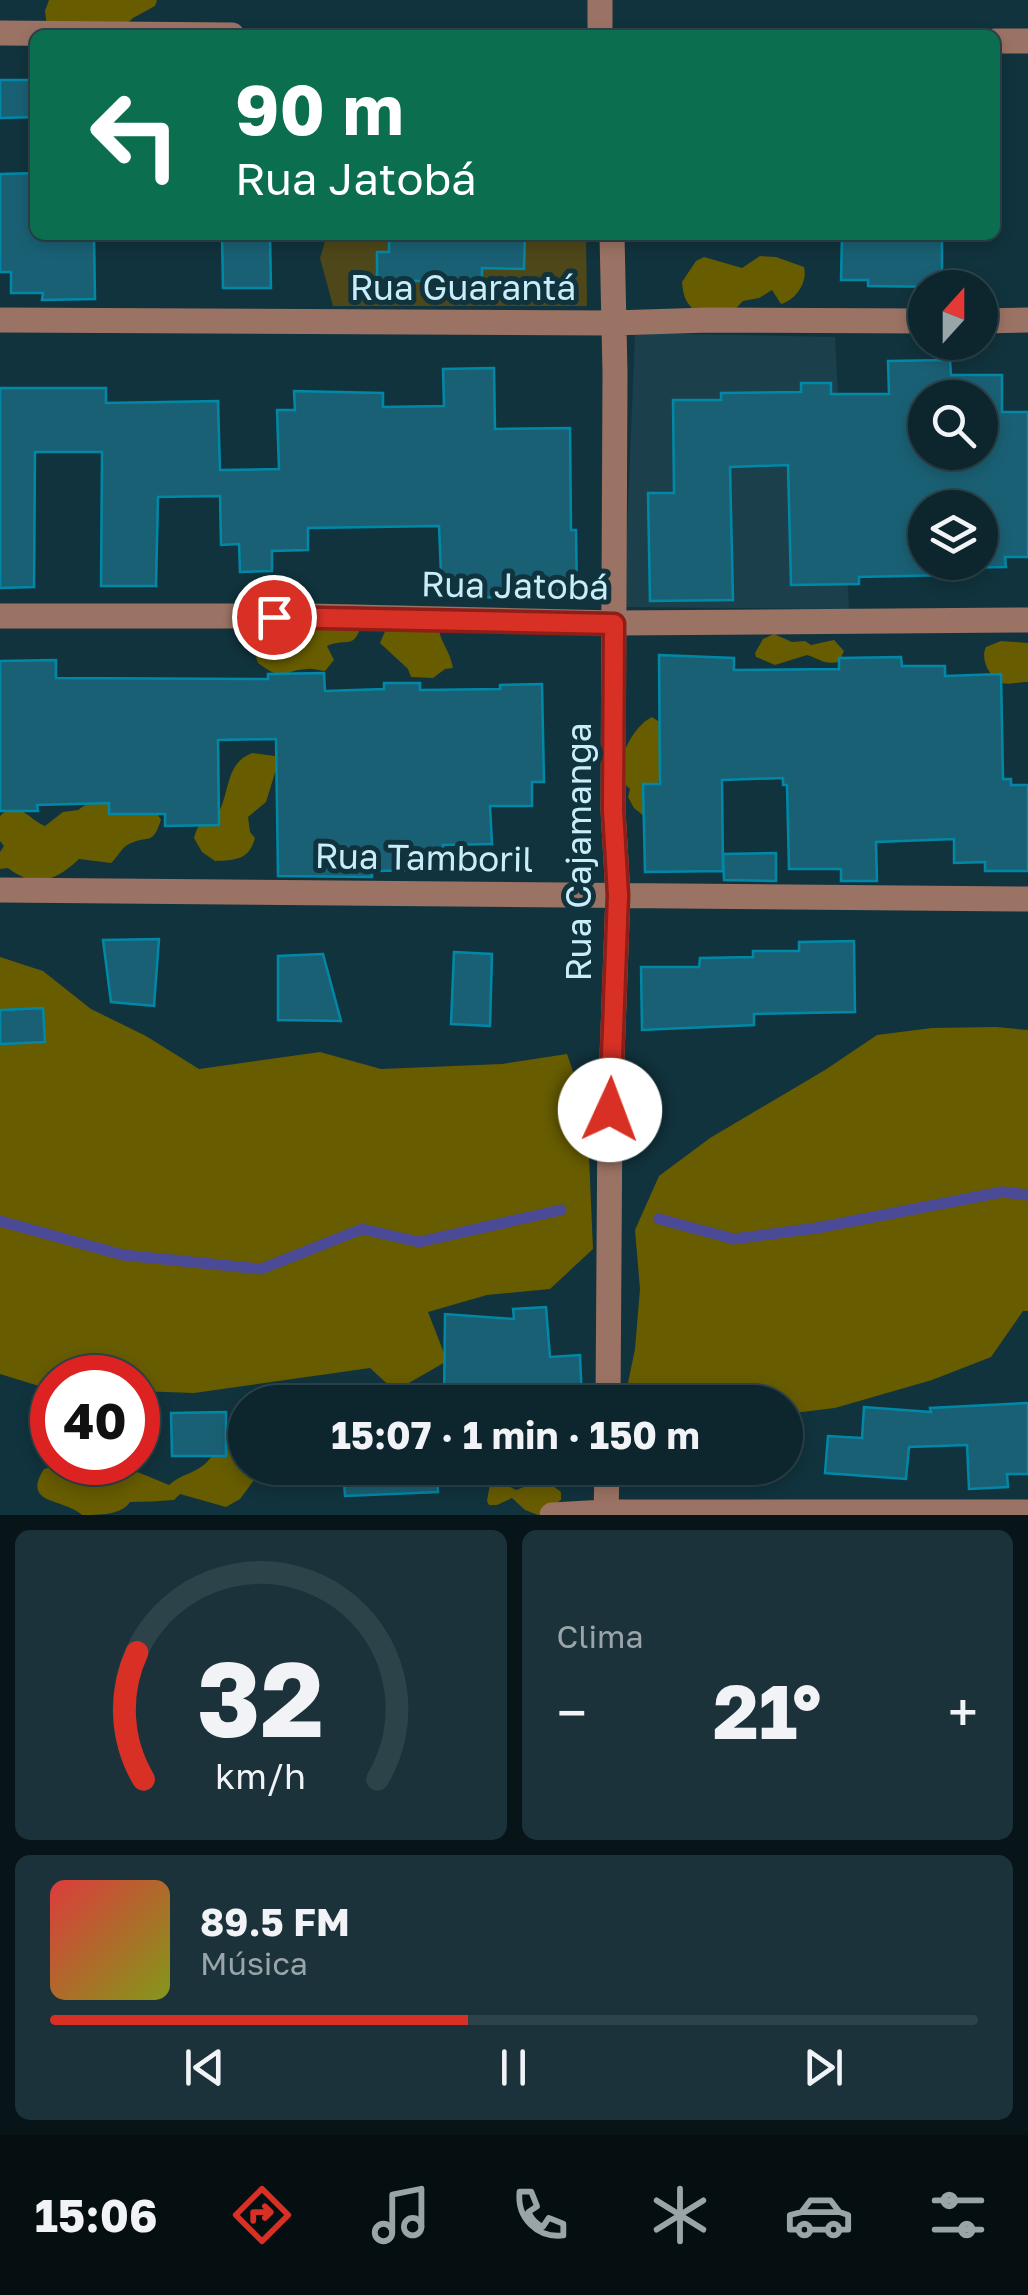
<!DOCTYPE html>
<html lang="es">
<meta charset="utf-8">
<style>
:root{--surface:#0d262e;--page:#1b323a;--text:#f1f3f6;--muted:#9aa5aa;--line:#2d434a;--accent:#d93025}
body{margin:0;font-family:"Golos Text",sans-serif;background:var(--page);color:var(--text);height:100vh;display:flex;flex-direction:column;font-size:38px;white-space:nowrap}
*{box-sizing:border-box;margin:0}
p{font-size:32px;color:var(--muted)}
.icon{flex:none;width:55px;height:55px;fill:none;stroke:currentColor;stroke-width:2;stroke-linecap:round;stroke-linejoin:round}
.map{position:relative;height:1515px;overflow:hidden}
.side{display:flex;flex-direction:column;gap:15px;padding:15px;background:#071519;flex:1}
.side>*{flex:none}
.hud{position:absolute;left:30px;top:30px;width:970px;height:210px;border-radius:15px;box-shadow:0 5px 15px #0003,0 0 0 2px var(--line);background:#0b6e4f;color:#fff;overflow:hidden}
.needle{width:65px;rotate:21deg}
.buttons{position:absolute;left:908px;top:270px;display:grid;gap:20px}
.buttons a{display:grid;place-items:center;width:90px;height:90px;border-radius:50%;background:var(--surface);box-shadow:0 5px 15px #0003,0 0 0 2px var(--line);font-size:50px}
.speed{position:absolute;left:30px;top:1355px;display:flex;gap:20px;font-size:50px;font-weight:700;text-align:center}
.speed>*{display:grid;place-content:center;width:130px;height:130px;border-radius:50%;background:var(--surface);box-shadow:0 5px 15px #0003,0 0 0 2px var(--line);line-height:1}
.speed .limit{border:15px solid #d22;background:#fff;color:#111}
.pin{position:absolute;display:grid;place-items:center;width:85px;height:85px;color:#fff;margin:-42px;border:5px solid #fff;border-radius:50%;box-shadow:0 2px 10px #0007}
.me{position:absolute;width:110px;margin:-55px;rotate:2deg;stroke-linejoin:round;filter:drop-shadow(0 0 8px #0008)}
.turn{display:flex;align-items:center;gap:35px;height:210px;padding:0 40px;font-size:45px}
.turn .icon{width:130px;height:130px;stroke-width:2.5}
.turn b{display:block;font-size:70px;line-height:85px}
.big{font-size:75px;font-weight:700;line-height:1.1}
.side .card{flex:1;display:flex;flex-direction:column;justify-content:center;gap:15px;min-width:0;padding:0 35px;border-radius:15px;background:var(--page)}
.side .dial{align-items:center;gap:0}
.dial svg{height:260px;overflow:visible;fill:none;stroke:var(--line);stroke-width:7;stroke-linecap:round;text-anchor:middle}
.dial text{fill:var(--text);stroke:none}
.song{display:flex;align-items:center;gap:30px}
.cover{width:120px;height:120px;border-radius:15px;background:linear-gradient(135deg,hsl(0 70% 55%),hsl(70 70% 35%))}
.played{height:10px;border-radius:5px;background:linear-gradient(90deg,var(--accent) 45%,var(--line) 45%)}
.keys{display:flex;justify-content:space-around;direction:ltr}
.heat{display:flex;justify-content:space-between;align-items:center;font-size:55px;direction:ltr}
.side .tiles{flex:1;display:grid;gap:15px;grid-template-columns:1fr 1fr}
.card:last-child{grid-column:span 2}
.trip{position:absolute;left:228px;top:1385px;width:575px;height:100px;border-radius:50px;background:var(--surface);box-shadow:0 5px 15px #0003,0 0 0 2px var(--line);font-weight:700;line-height:100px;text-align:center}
.dock{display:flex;height:160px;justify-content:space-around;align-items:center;background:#050f12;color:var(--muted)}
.dock .icon{width:70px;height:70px}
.dock .on{color:var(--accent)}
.dock b{font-size:45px;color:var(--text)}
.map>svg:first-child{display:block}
.built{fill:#1b404c}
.green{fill:#4e4719}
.forest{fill:#675c00}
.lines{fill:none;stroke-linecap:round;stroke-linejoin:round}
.stream{stroke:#4b4a97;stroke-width:11}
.building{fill:#1a6074;stroke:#0288a7;stroke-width:2.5;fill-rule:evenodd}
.minor{stroke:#9b7364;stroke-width:25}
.route-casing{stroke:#8d1f18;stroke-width:25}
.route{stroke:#d93025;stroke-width:18}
.labels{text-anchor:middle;stroke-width:10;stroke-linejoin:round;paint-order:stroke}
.street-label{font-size:35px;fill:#c9eefb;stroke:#11333d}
</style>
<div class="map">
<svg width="1028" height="1515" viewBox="0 0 1028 1515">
<rect width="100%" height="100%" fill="#11333d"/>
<path class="built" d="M 635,333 L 835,337 L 849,609 L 624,607 Z"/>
<path class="green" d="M 327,235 L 586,235 L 587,306 L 333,306 L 320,258 Z"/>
<path class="forest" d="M 49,0 L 157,0 L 155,6 L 133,18 L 122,28 L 47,27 L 45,11 Z
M 760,256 L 776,257 L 804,267 C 808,282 796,300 781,304 L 772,290 L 759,298 L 743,301 L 726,319 C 699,314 684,312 682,282 L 696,261 L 704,257 L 742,268 Z
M 281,616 L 362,624 C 353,651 348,637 327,646 L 334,660 L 325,671 C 319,671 313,668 307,669 C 282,670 286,684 258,663 C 249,642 267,630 281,616 Z
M 386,629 L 439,630 C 441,643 450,651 453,668 L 445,669 L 433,678 L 411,677 L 408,669 L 380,643 Z
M 774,634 L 792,642 L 805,641 L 811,645 L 834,640 L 844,651 L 839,662 C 824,665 820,659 807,655 L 775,665 L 756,657 L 755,653 L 763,639 Z
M 1001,641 L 1028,643 L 1028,682 C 1020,682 1009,685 1002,683 C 989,677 980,659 986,647 Z
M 652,717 L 661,723 L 661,776 L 644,816 L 634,808 L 628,797 L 630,789 L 616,776 C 622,755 632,727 652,717 Z
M 252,753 L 275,756 L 278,763 L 266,802 L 248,817 L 250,832 L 255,838 C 249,860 236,860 215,861 L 202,852 L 194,838 C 199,822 203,817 219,812 C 230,790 226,763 252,753 Z
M 97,797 L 157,813 L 161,820 C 152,847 149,834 129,844 C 121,848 118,857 111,863 L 79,859 C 56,881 35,889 8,868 L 0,869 L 0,852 L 4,846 L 0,841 L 0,816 C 18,798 29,820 45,826 L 63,812 L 78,810 Z
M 0,957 L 43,971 L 91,1009 L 146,1036 L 199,1069 L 320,1052 L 381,1069 L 502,1064 L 567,1054 L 587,1111 L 593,1249 L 550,1289 L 487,1295 L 428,1312 L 447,1361 L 395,1391 L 370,1368 L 194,1393 L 138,1391 L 138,1378 L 52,1378 L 52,1390 L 0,1374 Z
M 996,1027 L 1028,1030 L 1028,1311 L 1023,1311 L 991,1357 L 932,1380 L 835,1408 L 785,1414 L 785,1402 L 747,1402 L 719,1390 L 703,1402 L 624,1402 L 635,1349 L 640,1289 L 635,1230 L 659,1176 L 710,1138 L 825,1070 L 877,1035 L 932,1028 Z
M 239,1435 L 245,1437 L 245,1468 L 263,1468 L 240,1499 L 226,1507 L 180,1494 L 174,1500 C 159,1501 145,1502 130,1502 C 122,1515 99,1515 82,1515 C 63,1498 21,1505 44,1469 L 52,1467 L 67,1471 L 74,1463 L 123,1462 L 123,1466 L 169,1485 C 181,1474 196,1473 206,1463 C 217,1452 223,1439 239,1435 Z
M 497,1480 L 516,1490 L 532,1484 L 548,1482 L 561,1492 L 561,1500 L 538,1515 L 525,1510 L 512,1498 L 497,1505 L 489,1505 L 487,1501 L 490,1484 Z"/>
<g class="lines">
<path class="stream" d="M 659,1219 L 734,1239 L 817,1228 L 1002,1192 L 1028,1195
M 0,1221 L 123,1255 L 261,1269 L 362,1229 L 419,1242 L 561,1210"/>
</g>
<path class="building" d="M 0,80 L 35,80 L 35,117 L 0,118 Z
M 35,173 L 35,235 L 94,235 L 95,299 L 42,300 L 43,293 L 11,293 L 11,272 L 0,272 L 0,174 Z
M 222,235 L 270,235 L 271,288 L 223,288 Z
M 389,235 L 525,235 L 524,269 L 482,268 L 482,285 L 439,286 L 439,281 L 377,281 L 377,252 L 389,252 Z
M 842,235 L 942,235 L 942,287 L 868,286 L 868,280 L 841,280 Z
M 950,360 L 951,375 L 1002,375 L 1002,412 L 1028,412 L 1028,557 L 1005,557 L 1006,567 L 948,568 L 949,575 L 859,577 L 859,584 L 791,585 L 788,465 L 730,467 L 733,600 L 650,601 L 648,493 L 674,493 L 673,400 L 721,400 L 721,393 L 801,392 L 801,383 L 831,383 L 831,394 L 889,394 L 888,361 ZM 925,398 L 980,398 L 980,452 L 925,452 ZM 925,508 L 980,508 L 980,562 L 925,562 Z
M 494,368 L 495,429 L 570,428 L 571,530 L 576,530 L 577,596 L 442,598 L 439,526 L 308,528 L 308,550 L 272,551 L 272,571 L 240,572 L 239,544 L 221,545 L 220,496 L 158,497 L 156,586 L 101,586 L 102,452 L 35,452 L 34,587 L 0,588 L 0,388 L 106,388 L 106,403 L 218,401 L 220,470 L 279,469 L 277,410 L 295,410 L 294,391 L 383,393 L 383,407 L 444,406 L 443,369 Z
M 659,655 L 734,658 L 734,670 L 839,669 L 839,658 L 901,657 L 902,666 L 945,666 L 945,676 L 1001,674 L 1003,779 L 1011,779 L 1011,785 L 1028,785 L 1028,871 L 985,871 L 985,862 L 954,863 L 954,839 L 876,842 L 877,881 L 841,881 L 841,869 L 789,869 L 787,785 L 783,785 L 783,778 L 722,780 L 723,871 L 645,872 L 643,784 L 660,784 Z
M 56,660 L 56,678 L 268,679 L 268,674 L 324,673 L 325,691 L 384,689 L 384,683 L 420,683 L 420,690 L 500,689 L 500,685 L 542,684 L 544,782 L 532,782 L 532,806 L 490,806 L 492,844 L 443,845 L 444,870 L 372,871 L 372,877 L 278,876 L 276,739 L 218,740 L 219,825 L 165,826 L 165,814 L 109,814 L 109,803 L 37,805 L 38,811 L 0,811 L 0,661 Z
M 776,853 L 776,881 L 724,880 L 723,854 Z
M 159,939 L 154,1006 L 111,1002 L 103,940 Z
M 854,941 L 855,1012 L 754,1014 L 754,1025 L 642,1030 L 641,967 L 699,967 L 700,958 L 753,957 L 753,951 L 799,951 L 799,942 Z
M 454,952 L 492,954 L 490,1026 L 451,1024 Z
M 323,954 L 341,1021 L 278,1020 L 278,956 Z
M 43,1008 L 45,1042 L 0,1044 L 0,1010 Z
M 546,1307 L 550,1357 L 580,1355 L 582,1401 L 444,1402 L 445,1314 L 514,1319 L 513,1309 Z
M 1028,1403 L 1028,1474 L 1007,1474 L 1008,1487 L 969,1489 L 967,1445 L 909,1447 L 906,1479 L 825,1473 L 828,1436 L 862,1438 L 864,1407 L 931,1412 L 930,1408 Z
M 226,1412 L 226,1456 L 172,1456 L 171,1413 Z
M 343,1468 L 437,1468 L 438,1492 L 345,1496 Z"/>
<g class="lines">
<path class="minor" d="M 600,0 L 600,35
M 0,33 L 232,35
M 995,41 L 1028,41
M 0,320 L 613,323 L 709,320 L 925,321
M 980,321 L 1028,320
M 0,616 L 309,616 L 614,623 L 1028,620
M 0,890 L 1028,899
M 608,1402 L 610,1110 L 618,895 L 613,810 L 615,373 L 612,235
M 552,1515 L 606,1512 L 1028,1512
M 606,1515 L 607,1468"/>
</g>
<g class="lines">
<g class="route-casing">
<path id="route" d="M 274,617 L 614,624 L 613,810 L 618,895 L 610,1110"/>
</g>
<use href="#route" class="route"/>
</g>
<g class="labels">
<g class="street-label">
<text x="463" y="300">Rua Guarantá</text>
<text transform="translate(515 586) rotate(1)" y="12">Rua Jatobá</text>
<text transform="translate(579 852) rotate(-90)" y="12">Rua Cajamanga</text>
<text transform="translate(424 858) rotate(1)" y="12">Rua Tamboril</text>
</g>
</g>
</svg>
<div class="buttons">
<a><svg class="needle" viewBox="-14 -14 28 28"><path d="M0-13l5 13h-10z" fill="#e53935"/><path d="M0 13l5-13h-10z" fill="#9aa5aa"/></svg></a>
<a><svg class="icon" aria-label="search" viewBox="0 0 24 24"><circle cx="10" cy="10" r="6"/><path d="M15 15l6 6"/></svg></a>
<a><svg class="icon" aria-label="layers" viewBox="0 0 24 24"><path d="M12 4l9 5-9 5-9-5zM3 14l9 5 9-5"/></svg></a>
</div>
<div class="speed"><div class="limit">40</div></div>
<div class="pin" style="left:274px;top:617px;background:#d93025"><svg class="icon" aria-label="arrive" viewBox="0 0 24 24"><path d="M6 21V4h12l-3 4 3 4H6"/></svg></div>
<svg class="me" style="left:610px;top:1110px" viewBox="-20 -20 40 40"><circle r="19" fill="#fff"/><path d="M0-13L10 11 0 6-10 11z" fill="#d93025"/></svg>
<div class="trip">15:07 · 1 min · 150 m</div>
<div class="hud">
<div class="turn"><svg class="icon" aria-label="left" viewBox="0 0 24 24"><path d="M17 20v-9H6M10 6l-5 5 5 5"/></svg><div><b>90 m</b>Rua Jatobá</div></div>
</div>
</div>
<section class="side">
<div class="tiles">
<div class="card dial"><svg viewBox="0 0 100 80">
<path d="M14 69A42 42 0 1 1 86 69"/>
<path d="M14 69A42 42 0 0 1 12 30" stroke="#d93025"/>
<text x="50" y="56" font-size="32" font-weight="700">32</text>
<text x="50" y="72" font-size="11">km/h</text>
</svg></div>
<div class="card"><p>Clima</p>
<div class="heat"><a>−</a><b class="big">21°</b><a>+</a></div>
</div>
<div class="card">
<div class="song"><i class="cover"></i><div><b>89.5 FM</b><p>Música</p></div></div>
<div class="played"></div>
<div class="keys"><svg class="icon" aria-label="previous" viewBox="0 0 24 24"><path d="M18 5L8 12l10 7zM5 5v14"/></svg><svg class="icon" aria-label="pause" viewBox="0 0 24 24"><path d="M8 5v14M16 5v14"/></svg><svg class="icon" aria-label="next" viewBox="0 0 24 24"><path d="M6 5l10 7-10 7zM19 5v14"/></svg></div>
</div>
</div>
</section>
<nav class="dock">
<b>15:06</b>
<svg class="icon on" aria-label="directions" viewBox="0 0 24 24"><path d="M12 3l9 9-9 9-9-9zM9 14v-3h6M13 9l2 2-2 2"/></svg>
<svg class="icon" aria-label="music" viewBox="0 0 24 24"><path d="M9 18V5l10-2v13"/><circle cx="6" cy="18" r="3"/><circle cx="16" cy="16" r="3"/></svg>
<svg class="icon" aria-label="phone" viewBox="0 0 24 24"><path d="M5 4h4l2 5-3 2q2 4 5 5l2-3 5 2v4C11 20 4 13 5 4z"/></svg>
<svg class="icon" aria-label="climate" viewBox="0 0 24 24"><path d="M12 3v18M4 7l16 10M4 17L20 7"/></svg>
<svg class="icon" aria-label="car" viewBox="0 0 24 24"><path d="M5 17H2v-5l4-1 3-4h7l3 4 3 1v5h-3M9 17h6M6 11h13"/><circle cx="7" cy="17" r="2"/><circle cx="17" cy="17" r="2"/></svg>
<svg class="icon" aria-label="filters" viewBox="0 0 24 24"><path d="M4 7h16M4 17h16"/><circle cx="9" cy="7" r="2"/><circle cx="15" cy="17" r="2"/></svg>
</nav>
